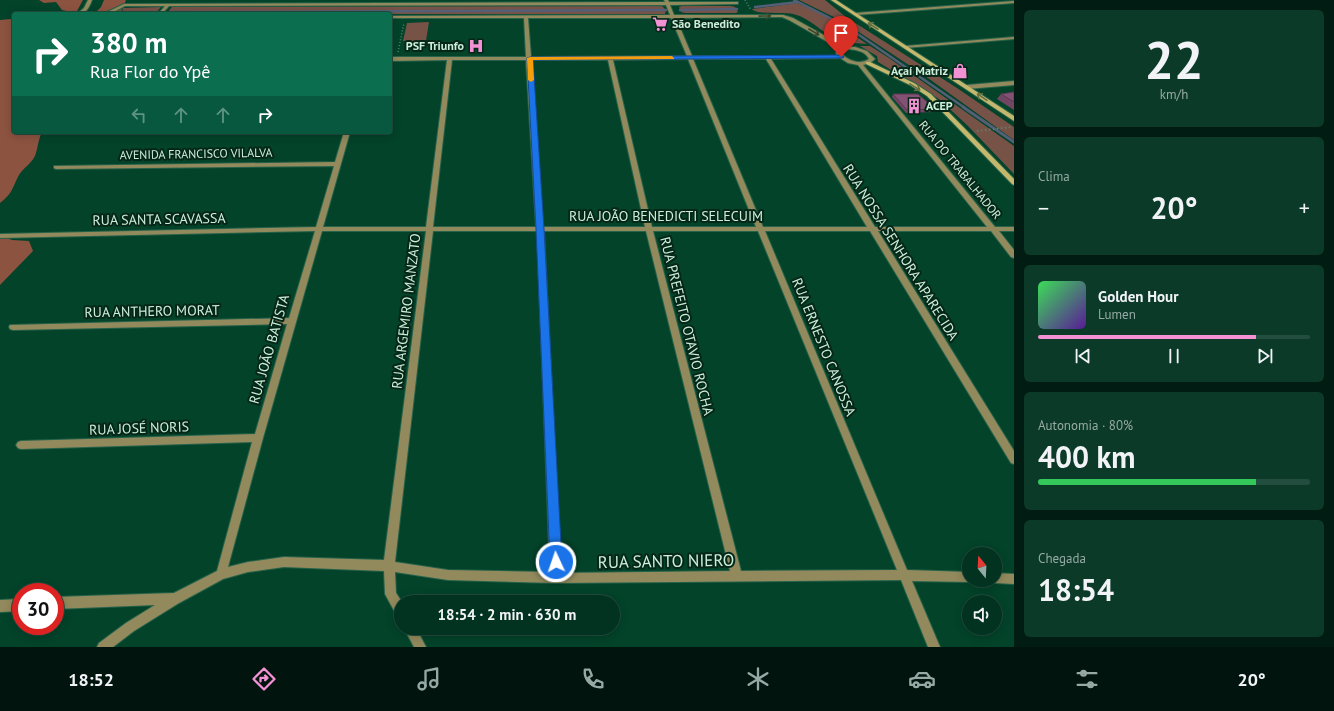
<!DOCTYPE html>
<html lang="pt">
<meta charset="utf-8">
<style>
:root{--surface:#023220;--page:#0c3a29;--text:#f1f3f6;--muted:#96aaa5;--line:#234d3e;--accent:#f391d5}
body{margin:0;font-family:"PT Sans",sans-serif;background:var(--page);color:var(--text);height:100vh;display:flex;flex-direction:column;font-size:15px;white-space:nowrap}
*{box-sizing:border-box;margin:0}
p{font-size:13px;color:var(--muted)}
.icon{flex:none;width:22px;height:22px;fill:none;stroke:currentColor;stroke-width:2;stroke-linecap:round;stroke-linejoin:round}
.map{position:relative;flex:1;overflow:hidden}
.sheet{display:flex;flex-direction:column;gap:10px;padding:10px;background:#011c12;width:320px}
.sheet>*{flex:none}
.top-card{position:absolute;left:12px;top:12px;width:380px;height:122px;border-radius:4px;box-shadow:0 2px 10px #0003,0 0 0 1px var(--line);background:#0b6e4f;color:#fff;overflow:hidden}
.needle{width:26px;rotate:342deg}
.tools{position:absolute;left:962px;top:547px;display:grid;gap:8px}
.tools a{display:grid;place-items:center;width:40px;height:40px;border-radius:50%;background:var(--surface);box-shadow:0 2px 10px #0003,0 0 0 1px var(--line);font-size:20px}
.speed{position:absolute;left:12px;top:583px;display:flex;gap:8px;font-size:20px;font-weight:700;text-align:center}
.speed>*{display:grid;place-content:center;width:52px;height:52px;border-radius:50%;background:var(--surface);box-shadow:0 2px 10px #0003,0 0 0 1px var(--line);line-height:1}
.speed .limit{border:6px solid #d22;background:#fff;color:#111}
.pin{position:absolute;display:grid;place-items:center;width:34px;height:34px;color:#fff;margin:-41px -17px;border-radius:50% 50% 50% 0;rotate:-45deg;box-shadow:0 0 4px #0007}
.pin .icon{rotate:45deg}
.me{position:absolute;width:44px;margin:-22px;rotate:357deg;stroke-linejoin:round;filter:drop-shadow(0 0 3px #0008)}
.turn{display:flex;align-items:center;gap:14px;height:84px;padding:0 12px;font-size:18px}
.turn .icon{width:52px;height:52px;stroke-width:2.5}
.turn b{display:block;font-size:28px;line-height:34px}
.lanes{display:flex;align-items:center;height:38px;padding:0 12px;background:#0003;justify-content:center;gap:20px;direction:ltr}
.lanes .off{opacity:.35}
.big{font-size:30px;font-weight:600;line-height:1.1}
.sheet .card{flex:1;display:flex;flex-direction:column;justify-content:center;gap:6px;min-width:0;padding:0 14px;border-radius:6px;background:var(--page)}
.sheet .dial{align-items:center;gap:0}
.dial b{font-size:52px;line-height:1}
.song{display:flex;align-items:center;gap:12px}
.cover{width:48px;height:48px;border-radius:6px;background:linear-gradient(135deg,hsl(130 70% 55%),hsl(270 70% 35%))}
.played{height:4px;border-radius:2px;background:linear-gradient(90deg,var(--accent) 80%,var(--line) 80%)}
.keys{display:flex;justify-content:space-around;direction:ltr}
.heat{display:flex;justify-content:space-between;align-items:center;font-size:22px;direction:ltr}
.charge{height:6px;border-radius:3px;background:linear-gradient(90deg,#34c759 80%,var(--line) 0)}
.trip{position:absolute;left:394px;top:595px;width:226px;height:40px;border-radius:20px;background:var(--surface);box-shadow:0 2px 10px #0003,0 0 0 1px var(--line);font-weight:600;line-height:40px;text-align:center}
.menu{display:flex;height:64px;justify-content:space-around;align-items:center;background:#01140d;color:var(--muted)}
.menu .icon{width:28px;height:28px}
.menu .active{color:var(--accent)}
.menu b{font-size:18px;color:var(--text)}
main{display:flex;flex:1;min-height:0}
.map>svg:first-child{display:block}
.green{fill:#765247}
.forest{fill:#8c5340}
.lines{fill:none;stroke-linecap:round;stroke-linejoin:round}
.stream-far1{stroke:#535e77;stroke-width:2.5}
.stream{stroke:#535e77;stroke-width:3}
.street-casing{stroke:#27624a;stroke-width:2}
.secondary-casing{stroke:#27624a;stroke-width:2}
.path-far1{stroke:#51866f;stroke-width:1.5;stroke-dasharray:1 2;stroke-linecap:butt}
.path{stroke:#51866f;stroke-width:2;stroke-dasharray:1.5 2.5;stroke-linecap:butt}
.street{fill:#928a5c;fill-rule:evenodd}
.secondary{fill:#c5b86d;fill-rule:evenodd}
.wall{fill:#714663}
.building{fill:#835173;stroke:#5c3950}
.oneway{stroke:#37492f}
.oneway2{stroke:#666f42}
.route{fill:#1a73e8;stroke:#114b97}
.slow{fill:#f59e0b}
.labels{text-anchor:middle;stroke-width:4;stroke-linejoin:round;paint-order:stroke}
.far-poi-label{font-size:12px;font-weight:bold;fill:#cbefda;stroke:#062617;text-anchor:start}
.far-street-label{font-size:12px;fill:#cbefda;stroke:#062617}
.street-label{font-size:14px;fill:#cbefda;stroke:#062617}
.near-street-label{font-size:17px;fill:#cbefda;stroke:#062617}
</style>
<main>
<div class="map">
<svg width="1014" height="647" viewBox="0 0 1014 647">
<rect width="100%" height="100%" fill="#03432a"/>
<path class="green" d="M 799,0 L 825,0 L 846,17 L 957,88 L 1014,127 L 1014,140 L 921,73 L 842,21 Z
M 797,3 L 823,14 L 867,44 C 859,43 849,44 842,42 C 825,36 811,18 793,14 C 784,12 756,15 752,9 Z
M 662,6 L 666,10 L 665,14 L 166,14 L 172,7 Z
M 682,6 L 731,6 L 735,7 L 738,12 L 736,13 L 685,13 L 681,12 L 679,7 Z
M 161,7 L 155,14 L 122,14 L 123,8 Z
M 429,22 L 426,41 L 403,41 L 407,23 Z
M 860,46 L 870,46 L 889,58 L 1014,146 L 1014,174 L 968,126 L 939,99 L 878,62 L 877,56 Z"/>
<path class="forest" d="M 39,0 L 83,0 L 77,11 L 71,12 L 62,10 L 56,2 L 44,3 Z
M 104,0 L 126,0 L 120,14 L 97,14 L 95,13 L 101,7 Z
M 11,19 L 14,20 L 14,132 L 42,132 C 38,140 38,148 35,156 C 31,164 23,168 19,175 C 12,188 13,193 0,203 L 0,20 Z
M 0,235 L 12,240 L 29,241 L 33,251 L 0,285 Z"/>
<g class="lines">
<path class="stream-far1" d="M 794,0 L 846,26 L 965,108
M 755,7 L 798,2
M 680,10 L 737,9
M 171,12 L 666,10
M 124,13 L 153,12"/>
<path class="stream" d="M 963,107 L 1014,142"/>
<g class="street-casing">
<path id="street" d="M 88,0 L 92,0 C 89,8 86,14 77,14 L 84,8 Z
M 664,0 L 668,0 L 669,2 L 738,2 L 738,4 L 670,5 L 674,15 L 783,15 L 793,18 L 845,47 L 855,47 L 867,51 L 875,59 L 870,63 L 863,65 L 995,227 L 1014,227 L 1014,231 L 999,231 L 1014,250 L 1014,258 L 1011,257 L 991,231 L 878,231 L 1014,451 L 1014,464 L 1011,463 L 870,231 L 765,231 L 907,570 L 969,572 L 969,580 L 973,580 L 969,582 L 912,581 L 940,647 L 928,647 L 901,580 L 556,583 L 448,580 L 395,572 L 396,593 L 402,602 L 401,618 L 397,616 L 385,594 L 384,571 L 284,567 L 248,572 L 223,579 L 179,603 L 134,631 L 113,647 L 97,647 L 99,643 L 126,623 L 155,605 L 55,609 L 55,597 L 174,593 L 217,571 L 252,442 L 21,449 L 18,448 L 16,445 L 18,442 L 21,441 L 255,434 L 287,324 L 13,330 L 10,329 L 9,327 L 10,325 L 289,318 L 315,231 L 0,238 L 0,234 L 316,227 L 334,166 L 56,169 L 54,168 L 54,166 L 335,162 L 344,132 L 350,132 L 323,227 L 426,227 L 447,60 L 390,61 L 390,57 L 526,57 L 524,18 L 390,18 L 390,16 L 670,15 L 666,5 L 169,6 L 162,14 L 158,14 L 165,6 L 125,6 L 110,14 L 105,14 L 105,13 L 124,4 L 665,2 ZM 782,17 L 789,20 L 840,49 L 836,53 L 837,56 L 692,56 L 676,18 ZM 528,18 L 671,18 L 687,56 L 531,57 ZM 848,49 C 857,50 865,51 869,59 C 860,65 848,61 841,53 ZM 840,58 L 848,63 L 858,65 L 987,227 L 875,227 L 771,59 ZM 688,59 L 756,227 L 652,227 L 613,60 ZM 693,59 L 766,59 L 867,227 L 763,227 ZM 452,60 L 526,60 L 536,227 L 433,227 ZM 531,60 L 608,60 L 645,227 L 543,227 ZM 322,231 L 426,231 L 384,560 L 284,557 L 248,562 L 228,567 L 263,438 ZM 433,231 L 537,231 L 550,572 L 448,570 L 395,562 ZM 544,231 L 646,231 L 730,571 L 561,573 ZM 653,231 L 758,231 L 897,570 L 741,571 Z
M 1014,1 L 1014,3 L 855,15 L 853,14 L 855,13 Z
M 1014,37 L 1014,39 L 905,48 L 903,47 L 905,46 Z
M 1014,81 L 1014,85 L 967,89 L 964,87 L 967,85 Z
M 995,573 L 1014,574 L 1014,584 L 995,583 L 991,582 L 990,580 L 995,580 Z
M 21,599 L 21,611 L 0,612 L 0,600 Z
M 404,628 L 416,628 L 426,647 L 414,647 Z"/>
</g>
<g class="secondary-casing">
<path id="secondary" d="M 831,0 L 836,0 L 1014,116 L 1014,121 Z
M 866,62 L 870,62 L 914,83 L 931,94 L 1014,179 L 1014,185 L 1012,184 L 927,96 L 910,85 L 866,64 Z"/>
</g>
<path class="path-far1" d="M 745,0 L 751,10
M 398,52 L 404,23"/>
<path class="path" d="M 977,131 L 1012,127"/>
<use href="#street" class="street"/>
<use href="#secondary" class="secondary"/>
</g>
<path class="wall" d="M 1014,92 L 1014,110 L 997,99 L 1001,94 Z
M 893,94 L 935,109 L 933,112 L 906,113 L 892,97 Z"/>
<path class="building" d="M 1014,92 L 1014,102 L 1001,94 Z
M 893,94 L 918,94 L 935,109 L 907,110 Z"/>
<defs><path id="oneway-shaft" d="M-6 0H5M1.5-3L5.5 0L1.5 3" fill="none" stroke-width="1.6" stroke-linecap="round" stroke-linejoin="round"/></defs>
<g class="oneway">
<use href="#oneway-shaft" transform="translate(765 16) rotate(-1)"/>
<use href="#oneway-shaft" transform="translate(814 32) rotate(30)"/>
</g>
<g class="oneway2">
<use href="#oneway-shaft" transform="translate(873 26) rotate(-147)"/>
<use href="#oneway-shaft" transform="translate(915 87) rotate(32)"/>
<use href="#oneway-shaft" transform="translate(982 97) rotate(-146)"/>
</g>
<path class="route" d="M 841,55 L 844,57 L 843,58 L 533,60 L 544,229 L 562,562 L 560,566 L 556,568 L 551,566 L 550,562 L 536,229 L 527,58 L 530,57 Z"/>
<path class="slow" d="M 672,56 L 674,58 L 674,59 L 533,60 L 534,80 L 531,82 L 528,80 L 527,58 L 530,57 Z"/>
<defs>
<g id="supermarket-bare" transform="scale(1.2)"><path d="M-6-5.5h2.5l.6 2H6L4.5 2H-2.5L-4.4-4H-6ZM-1.5 3.2a1.3 1.3 0 1 0 .1 0ZM3 3.2a1.3 1.3 0 1 0 .1 0Z" fill="#f391d5" stroke="#062617" stroke-width="2.5" paint-order="stroke"/></g>
<g id="hospital-bare" transform="scale(1.2)"><path d="M-5-5h3v3.5h4V-5h3V5h-3V1.5h-4V5h-3Z" fill="#f391d5" stroke="#062617" stroke-width="2.5" paint-order="stroke"/></g>
<g id="shop-bare" transform="scale(1.2)"><path d="M-5-2.5h2.3a2.7 3.5 0 0 1 5.4 0H5L5.5 6h-11ZM-1.5-2.5h3a1.5 2.3 0 0 0-3 0Z" fill="#f391d5" stroke="#062617" stroke-width="2.5" paint-order="stroke"/></g>
<g id="building-bare" transform="scale(1.2)"><path d="M-4-6H4V6H1V3H-1V6H-4ZM-2.5-4.3h1.7v1.8h-1.7ZM.8-4.3h1.7v1.8H.8ZM-2.5-1h1.7V.8h-1.7ZM.8-1h1.7V.8H.8Z" fill="#f391d5" stroke="#062617" stroke-width="2.5" paint-order="stroke"/></g>
</defs>
<g fill-rule="evenodd">
<use href="#supermarket-bare" x="660" y="24"/>
<use href="#hospital-bare" x="476" y="46"/>
<use href="#shop-bare" x="960" y="71"/>
<use href="#building-bare" x="914" y="106"/>
</g>
<g class="labels">
<g class="far-poi-label">
<text x="672" y="28">São Benedito</text>
<text x="464" y="50" text-anchor="end">PSF Triunfo</text>
<text x="948" y="75" text-anchor="end">Açaí Matriz</text>
<text x="926" y="110">ACEP</text>
</g>
<g class="far-street-label">
<text transform="translate(196 154) rotate(-1)" y="4">AVENIDA FRANCISCO VILALVA</text>
<text transform="translate(960 170) rotate(51)" y="4">RUA DO TRABALHADOR</text>
</g>
<g class="street-label">
<text x="666" y="221">RUA JOÃO BENEDICTI SELECUIM</text>
<text transform="translate(159 219) rotate(-1)" y="5">RUA SANTA SCAVASSA</text>
<text transform="translate(901 252) rotate(58)" y="5">RUA NOSSA SENHORA APARECIDA</text>
<text transform="translate(152 311) rotate(-1)" y="5">RUA ANTHERO MORAT</text>
<text transform="translate(406 311) rotate(-83)" y="5">RUA ARGEMIRO MANZATO</text>
<text transform="translate(687 326) rotate(76)" y="5">RUA PREFEITO OTAVIO ROCHA</text>
<text transform="translate(824 347) rotate(68)" y="5">RUA ERNESTO CANOSSA</text>
<text transform="translate(269 349) rotate(-74)" y="5">RUA JOÃO BATISTA</text>
<text transform="translate(139 428) rotate(-2)" y="5">RUA JOSÉ NORIS</text>
</g>
<g class="near-street-label">
<text transform="translate(666 561) rotate(-1)" y="6">RUA SANTO NIERO</text>
</g>
</g>
</svg>
<div class="tools">
<a><svg class="needle" viewBox="-14 -14 28 28"><path d="M0-13l5 13h-10z" fill="#e53935"/><path d="M0 13l5-13h-10z" fill="#96aaa5"/></svg></a>
<a><svg class="icon" aria-label="sound" viewBox="0 0 24 24"><path d="M4 9h4l5-4v14l-5-4H4zM17 9q2 3 0 6"/></svg></a>
</div>
<div class="speed"><div class="limit">30</div></div>
<div class="pin" style="left:841px;top:57px;background:#d93025"><svg class="icon" aria-label="arrive" viewBox="0 0 24 24"><path d="M6 21V4h12l-3 4 3 4H6"/></svg></div>
<svg class="me" style="left:556px;top:562px" viewBox="-20 -20 40 40"><circle r="17" fill="#1a73e8" stroke="#fff" stroke-width="3"/><path d="M0-11L8 9 0 5-8 9z" fill="#fff"/></svg>
<div class="trip">18:54 · 2 min · 630 m</div>
<div class="top-card">
<div class="turn"><svg class="icon" aria-label="right" viewBox="0 0 24 24"><path d="M7 20v-9h11M14 6l5 5-5 5"/></svg><div><b>380 m</b>Rua Flor do Ypê</div></div>
<div class="lanes"><svg class="icon off" aria-label="left" viewBox="0 0 24 24"><path d="M17 20v-9H6M10 6l-5 5 5 5"/></svg><svg class="icon off" aria-label="ahead" viewBox="0 0 24 24"><path d="M12 20V5M6 11l6-6 6 6"/></svg><svg class="icon off" aria-label="ahead" viewBox="0 0 24 24"><path d="M12 20V5M6 11l6-6 6 6"/></svg><svg class="icon" aria-label="right" viewBox="0 0 24 24"><path d="M7 20v-9h11M14 6l5 5-5 5"/></svg></div>
</div>
</div>
<section class="sheet">
<div class="card dial"><b>22</b><p>km/h</p></div>
<div class="card"><p>Clima</p>
<div class="heat"><a>−</a><b class="big">20°</b><a>+</a></div>
</div>
<div class="card">
<div class="song"><i class="cover"></i><div><b>Golden Hour</b><p>Lumen</p></div></div>
<div class="played"></div>
<div class="keys"><svg class="icon" aria-label="previous" viewBox="0 0 24 24"><path d="M18 5L8 12l10 7zM5 5v14"/></svg><svg class="icon" aria-label="pause" viewBox="0 0 24 24"><path d="M8 5v14M16 5v14"/></svg><svg class="icon" aria-label="next" viewBox="0 0 24 24"><path d="M6 5l10 7-10 7zM19 5v14"/></svg></div>
</div>
<div class="card"><p>Autonomia · 80%</p><b class="big">400 km</b><div class="charge"></div></div>
<div class="card"><p>Chegada</p><b class="big">18:54</b></div>
</section>
</main>
<nav class="menu">
<b>18:52</b>
<svg class="icon active" aria-label="directions" viewBox="0 0 24 24"><path d="M12 3l9 9-9 9-9-9zM9 14v-3h6M13 9l2 2-2 2"/></svg>
<svg class="icon" aria-label="music" viewBox="0 0 24 24"><path d="M9 18V5l10-2v13"/><circle cx="6" cy="18" r="3"/><circle cx="16" cy="16" r="3"/></svg>
<svg class="icon" aria-label="phone" viewBox="0 0 24 24"><path d="M5 4h4l2 5-3 2q2 4 5 5l2-3 5 2v4C11 20 4 13 5 4z"/></svg>
<svg class="icon" aria-label="climate" viewBox="0 0 24 24"><path d="M12 3v18M4 7l16 10M4 17L20 7"/></svg>
<svg class="icon" aria-label="car" viewBox="0 0 24 24"><path d="M5 17H2v-5l4-1 3-4h7l3 4 3 1v5h-3M9 17h6M6 11h13"/><circle cx="7" cy="17" r="2"/><circle cx="17" cy="17" r="2"/></svg>
<svg class="icon" aria-label="filters" viewBox="0 0 24 24"><path d="M4 7h16M4 17h16"/><circle cx="9" cy="7" r="2"/><circle cx="15" cy="17" r="2"/></svg>
<b>20°</b>
</nav>
